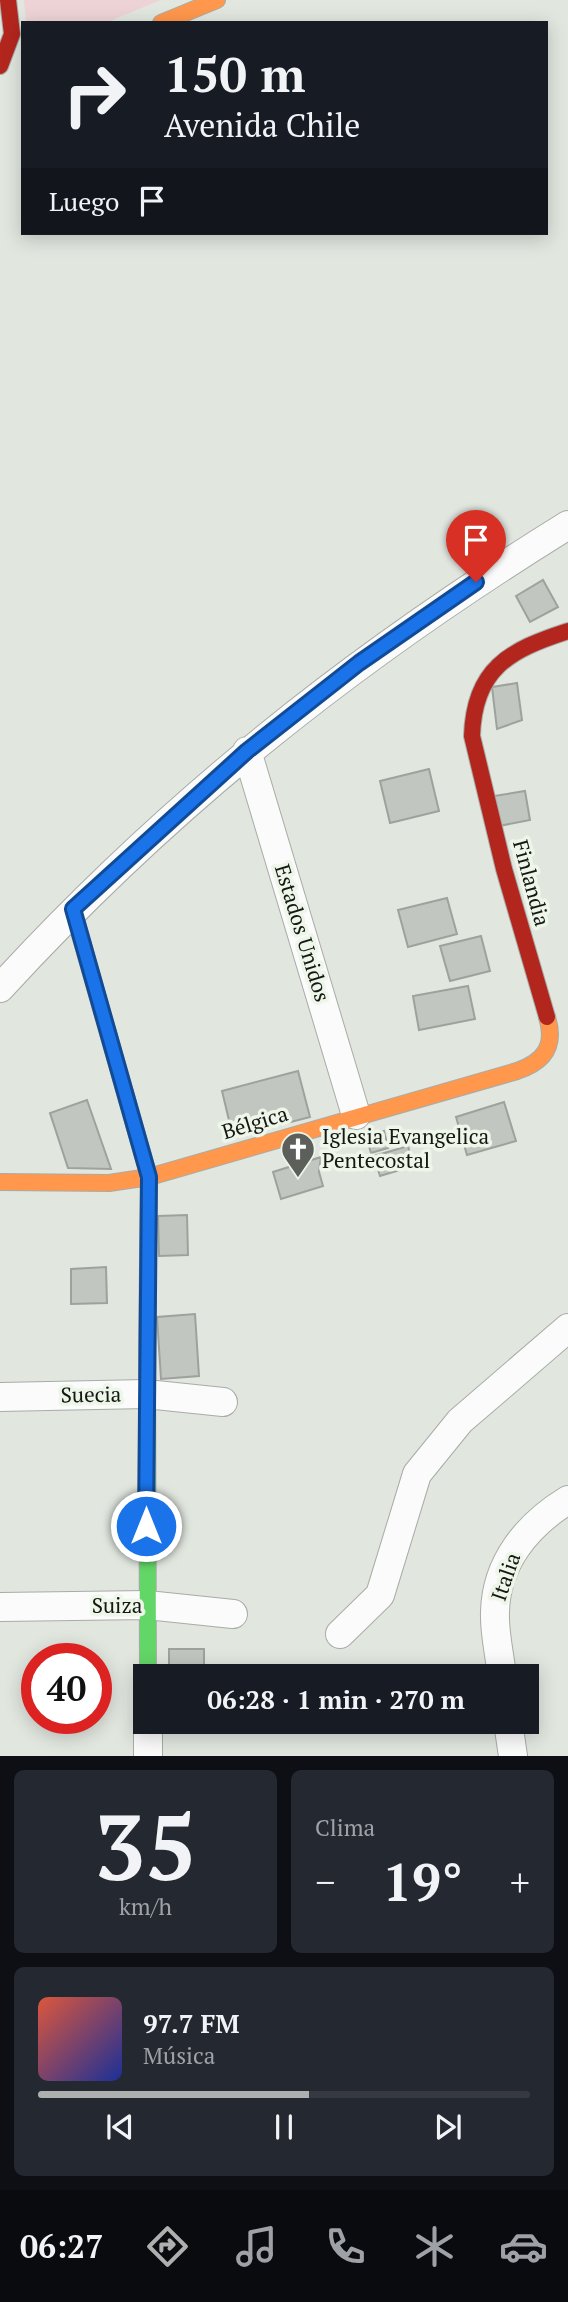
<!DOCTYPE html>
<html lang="es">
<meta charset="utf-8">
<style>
:root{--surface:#171b24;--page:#242831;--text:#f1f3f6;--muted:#9ea1a6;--line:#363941;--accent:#aeb0b0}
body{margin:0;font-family:"PT Serif",serif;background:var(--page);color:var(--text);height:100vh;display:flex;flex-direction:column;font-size:26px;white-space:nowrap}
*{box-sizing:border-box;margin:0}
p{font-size:23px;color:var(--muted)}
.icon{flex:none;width:38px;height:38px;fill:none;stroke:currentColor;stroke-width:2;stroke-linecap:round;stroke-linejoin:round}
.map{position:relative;height:1756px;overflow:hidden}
.details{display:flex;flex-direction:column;gap:14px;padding:14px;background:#0d0f14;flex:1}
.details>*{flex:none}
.top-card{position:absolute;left:21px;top:21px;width:527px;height:214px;border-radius:0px;box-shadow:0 4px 18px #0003;background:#171b24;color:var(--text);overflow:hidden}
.speed{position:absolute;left:21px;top:1643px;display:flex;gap:14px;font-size:35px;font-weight:700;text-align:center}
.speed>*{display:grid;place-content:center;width:91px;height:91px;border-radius:50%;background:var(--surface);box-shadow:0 4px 18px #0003;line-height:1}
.speed .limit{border:10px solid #d22;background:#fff;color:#111}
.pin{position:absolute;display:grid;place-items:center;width:60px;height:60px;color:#fff;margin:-72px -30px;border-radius:50% 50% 50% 0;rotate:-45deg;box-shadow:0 0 7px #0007}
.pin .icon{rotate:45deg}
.me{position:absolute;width:77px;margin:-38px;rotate:0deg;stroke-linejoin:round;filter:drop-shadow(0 0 5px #0008)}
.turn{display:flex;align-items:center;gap:24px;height:147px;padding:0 28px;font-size:32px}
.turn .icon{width:91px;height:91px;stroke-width:2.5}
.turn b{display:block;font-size:49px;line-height:60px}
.then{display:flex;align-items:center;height:66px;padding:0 28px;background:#0003;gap:14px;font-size:26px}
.big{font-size:52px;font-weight:700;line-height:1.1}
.details .card{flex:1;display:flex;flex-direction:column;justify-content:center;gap:10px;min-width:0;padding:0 24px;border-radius:10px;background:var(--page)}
.details .dial{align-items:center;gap:0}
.dial b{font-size:91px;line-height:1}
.song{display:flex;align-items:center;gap:21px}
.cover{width:84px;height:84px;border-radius:10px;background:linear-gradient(135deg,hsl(10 70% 55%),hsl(230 70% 35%))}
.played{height:7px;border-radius:4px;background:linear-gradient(90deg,var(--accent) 55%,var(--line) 55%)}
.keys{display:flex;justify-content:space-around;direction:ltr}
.heat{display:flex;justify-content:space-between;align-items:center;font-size:38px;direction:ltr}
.details .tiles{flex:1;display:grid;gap:14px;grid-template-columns:1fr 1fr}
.card:last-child{grid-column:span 2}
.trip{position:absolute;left:133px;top:1664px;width:406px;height:70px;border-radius:0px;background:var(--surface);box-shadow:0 4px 18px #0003;font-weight:700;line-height:70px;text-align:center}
.tabs{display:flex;height:112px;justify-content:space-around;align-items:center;background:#090b0e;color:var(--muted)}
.tabs .icon{width:49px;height:49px}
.tabs .current{color:var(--accent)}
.tabs b{font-size:32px;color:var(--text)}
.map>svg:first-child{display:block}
.green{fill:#edd3d5}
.building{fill:#c2c6c1;stroke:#9ea29c;stroke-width:2}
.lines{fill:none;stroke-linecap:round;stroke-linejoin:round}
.street-casing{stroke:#a8aca7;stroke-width:30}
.fast-casing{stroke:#a8aca7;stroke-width:18}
.slow-casing{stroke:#a8aca7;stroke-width:18}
.jam-casing{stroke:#a8aca7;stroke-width:18}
.street{stroke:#fafbfa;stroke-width:28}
.fast{stroke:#63d668;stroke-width:16}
.slow{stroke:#ff974d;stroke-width:16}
.jam{stroke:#b3261e;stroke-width:16}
.route-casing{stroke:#114b97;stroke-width:18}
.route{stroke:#1a73e8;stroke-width:12}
.labels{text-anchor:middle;stroke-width:7;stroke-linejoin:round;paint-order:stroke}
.street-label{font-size:21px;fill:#141713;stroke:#edf6e9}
.poi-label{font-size:21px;fill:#141713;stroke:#edf6e9;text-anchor:start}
</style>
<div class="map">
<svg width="568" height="1756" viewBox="0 0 568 1756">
<rect width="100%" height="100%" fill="#e1e6df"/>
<path class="green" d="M 24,0 L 161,0 L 105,23 L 26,23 Z"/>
<path class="building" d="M 543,580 L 558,607 L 530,622 L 516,596 Z
M 517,683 L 522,720 L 497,729 L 492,687 Z
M 429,769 L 439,811 L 390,823 L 380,781 Z
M 525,791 L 530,820 L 499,826 L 494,796 Z
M 447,898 L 457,934 L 408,947 L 398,910 Z
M 481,936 L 490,971 L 450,981 L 440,946 Z
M 468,986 L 475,1019 L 419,1030 L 413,996 Z
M 298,1071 L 310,1117 L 233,1137 L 222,1091 Z
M 87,1100 L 111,1169 L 68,1168 L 50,1113 Z
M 504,1102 L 516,1141 L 467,1155 L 456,1117 Z
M 384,1131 L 388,1148 L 371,1153 L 366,1136 Z
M 408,1146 L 413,1166 L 380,1176 L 374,1156 Z
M 321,1157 L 319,1172 L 323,1186 L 281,1199 L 273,1172 Z
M 187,1215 L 188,1255 L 159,1256 L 158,1216 Z
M 106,1267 L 107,1303 L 71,1304 L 71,1269 Z
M 195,1314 L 199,1376 L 161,1379 L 157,1317 Z
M 169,1649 L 204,1649 L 204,1676 L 169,1676 Z"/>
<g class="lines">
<g class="street-casing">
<path id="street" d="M 247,751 L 356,1115
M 0,988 C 171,802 353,658 568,525
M 0,1397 L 146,1394 L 223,1402
M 0,1607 L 147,1605 L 233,1614
M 340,1634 L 380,1595 L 417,1474 L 460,1421 L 568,1328
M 502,1676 C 500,1656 494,1633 495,1612 C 496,1563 527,1525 568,1500
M 148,1722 L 148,1756
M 508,1722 L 513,1756"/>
</g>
<g class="fast-casing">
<path id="fast" d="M 147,1347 L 148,1676"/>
</g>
<g class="slow-casing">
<path id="slow" d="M 161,23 L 217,0
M 73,910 L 149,1177 L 147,1347
M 0,1182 L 109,1183 L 149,1177 L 517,1071 C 544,1062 556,1046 547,1017"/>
</g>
<g class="jam-casing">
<path id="jam" d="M 0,66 L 12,34 L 8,0
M 547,1017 L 504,869 L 472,736 C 474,669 509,650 568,631"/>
</g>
<use href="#street" class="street"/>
<use href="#fast" class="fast"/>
<use href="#slow" class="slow"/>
<use href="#jam" class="jam"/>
</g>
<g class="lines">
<g class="route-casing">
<path id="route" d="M 146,1526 L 149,1177 L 73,909 L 247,751 L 359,663 L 476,582"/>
</g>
<use href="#route" class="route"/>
</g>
<defs>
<g id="church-pin" transform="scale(1.75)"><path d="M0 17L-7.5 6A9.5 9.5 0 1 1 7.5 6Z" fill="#5c5f5a" stroke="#edf6e9"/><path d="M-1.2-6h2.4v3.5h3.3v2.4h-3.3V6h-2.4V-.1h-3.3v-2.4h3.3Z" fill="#fff"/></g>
</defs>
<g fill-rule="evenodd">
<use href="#church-pin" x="298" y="1149"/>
</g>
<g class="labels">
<g class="street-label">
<text transform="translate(531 883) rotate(75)" y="7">Finlandia</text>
<text transform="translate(302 933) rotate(73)" y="7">Estados Unidos</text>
<text transform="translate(255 1123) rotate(-17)" y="7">Bélgica</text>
<text transform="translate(91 1395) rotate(-1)" y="7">Suecia</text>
<text transform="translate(506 1577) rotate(-71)" y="7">Italia</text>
<text x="117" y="1613">Suiza</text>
</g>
<g class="poi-label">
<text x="322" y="1144">Iglesia Evangelica<tspan x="322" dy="24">Pentecostal</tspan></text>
</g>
</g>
</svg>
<div class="speed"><div class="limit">40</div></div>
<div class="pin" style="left:476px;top:582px;background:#d93025"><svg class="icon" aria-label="arrive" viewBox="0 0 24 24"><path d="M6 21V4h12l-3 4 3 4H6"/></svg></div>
<svg class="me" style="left:146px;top:1526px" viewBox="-20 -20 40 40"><circle r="17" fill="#1a73e8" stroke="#fff" stroke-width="3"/><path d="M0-11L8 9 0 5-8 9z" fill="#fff"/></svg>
<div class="trip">06:28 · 1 min · 270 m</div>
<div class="top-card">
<div class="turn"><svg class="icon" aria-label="right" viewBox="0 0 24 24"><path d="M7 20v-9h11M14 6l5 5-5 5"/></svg><div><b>150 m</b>Avenida Chile</div></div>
<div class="then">Luego<svg class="icon" aria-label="arrive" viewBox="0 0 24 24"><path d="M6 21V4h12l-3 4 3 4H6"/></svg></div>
</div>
</div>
<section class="details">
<div class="tiles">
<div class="card dial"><b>35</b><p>km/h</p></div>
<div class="card"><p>Clima</p>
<div class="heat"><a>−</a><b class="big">19°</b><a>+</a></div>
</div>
<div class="card">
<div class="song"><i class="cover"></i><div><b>97.7 FM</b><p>Música</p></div></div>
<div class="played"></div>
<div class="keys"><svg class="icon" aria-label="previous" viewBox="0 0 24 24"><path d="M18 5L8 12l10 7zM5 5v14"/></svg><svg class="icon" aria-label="pause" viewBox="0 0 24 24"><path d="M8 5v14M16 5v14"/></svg><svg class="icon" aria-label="next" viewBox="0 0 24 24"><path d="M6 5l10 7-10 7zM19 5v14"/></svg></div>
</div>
</div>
</section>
<nav class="tabs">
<b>06:27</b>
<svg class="icon current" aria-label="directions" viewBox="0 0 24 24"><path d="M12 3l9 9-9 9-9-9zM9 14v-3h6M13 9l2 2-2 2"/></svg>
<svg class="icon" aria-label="music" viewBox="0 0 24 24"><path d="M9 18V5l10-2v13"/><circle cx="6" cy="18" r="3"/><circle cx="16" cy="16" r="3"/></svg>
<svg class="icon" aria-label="phone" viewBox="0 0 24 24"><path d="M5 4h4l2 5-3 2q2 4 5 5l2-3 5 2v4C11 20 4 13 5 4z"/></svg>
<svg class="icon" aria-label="climate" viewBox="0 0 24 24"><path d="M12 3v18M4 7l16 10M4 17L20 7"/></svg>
<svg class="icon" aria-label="car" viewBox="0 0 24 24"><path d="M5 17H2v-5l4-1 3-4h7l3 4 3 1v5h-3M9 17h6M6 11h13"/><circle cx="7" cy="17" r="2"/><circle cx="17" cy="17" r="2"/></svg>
</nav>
